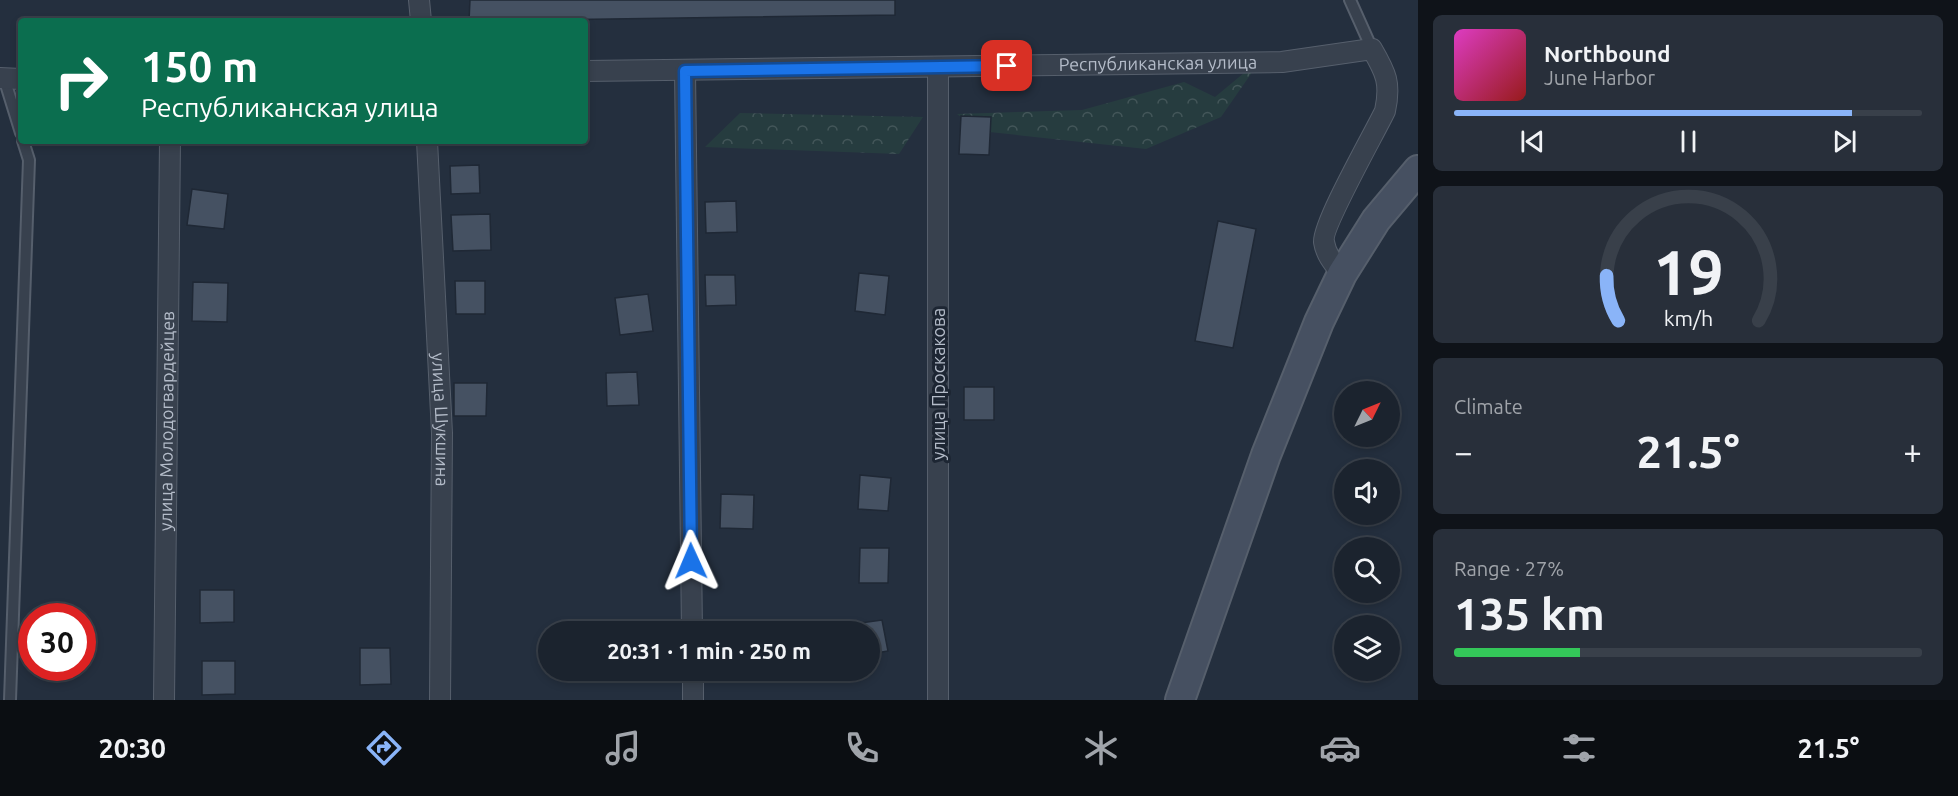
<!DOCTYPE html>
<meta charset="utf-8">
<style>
:root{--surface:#1b232e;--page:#282f3a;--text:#f1f3f6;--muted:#a0a4aa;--line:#39404a;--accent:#8ab4f8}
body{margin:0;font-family:Ubuntu,sans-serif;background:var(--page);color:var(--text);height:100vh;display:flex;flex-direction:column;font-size:22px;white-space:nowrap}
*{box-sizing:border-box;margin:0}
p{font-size:20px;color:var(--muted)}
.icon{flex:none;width:33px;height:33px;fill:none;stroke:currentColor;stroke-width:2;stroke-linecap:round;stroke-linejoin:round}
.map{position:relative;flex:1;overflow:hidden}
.panel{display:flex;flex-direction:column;gap:15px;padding:15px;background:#0f1319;width:540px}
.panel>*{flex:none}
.top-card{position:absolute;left:18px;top:18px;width:570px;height:126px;border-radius:6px;box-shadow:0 3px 9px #0003,0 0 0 2px var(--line);background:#0b6e4f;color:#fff;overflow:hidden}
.needle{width:39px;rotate:47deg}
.buttons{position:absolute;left:1334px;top:381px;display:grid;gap:12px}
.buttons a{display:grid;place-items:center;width:66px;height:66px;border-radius:50%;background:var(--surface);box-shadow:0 3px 9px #0003,0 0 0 2px var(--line);font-size:30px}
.speed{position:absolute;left:18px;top:603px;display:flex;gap:12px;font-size:30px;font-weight:700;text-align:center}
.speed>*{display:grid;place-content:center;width:78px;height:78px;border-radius:50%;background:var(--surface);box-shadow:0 3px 9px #0003,0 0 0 2px var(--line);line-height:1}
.speed .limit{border:9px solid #d22;background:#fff;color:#111}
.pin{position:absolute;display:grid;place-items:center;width:51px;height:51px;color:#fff;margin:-26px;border-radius:12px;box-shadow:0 3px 9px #0006}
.me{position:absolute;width:66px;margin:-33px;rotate:359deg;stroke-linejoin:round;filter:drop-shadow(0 0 4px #0008)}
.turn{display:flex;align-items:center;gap:21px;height:126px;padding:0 24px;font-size:27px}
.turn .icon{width:78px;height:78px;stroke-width:2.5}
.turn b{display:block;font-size:42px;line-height:51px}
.big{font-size:45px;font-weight:700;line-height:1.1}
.panel .widget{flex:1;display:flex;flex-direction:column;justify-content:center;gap:9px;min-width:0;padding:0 21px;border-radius:9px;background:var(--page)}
.panel .dial{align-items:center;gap:0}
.dial svg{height:156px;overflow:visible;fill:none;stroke:var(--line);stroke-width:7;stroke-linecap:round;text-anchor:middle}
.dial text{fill:var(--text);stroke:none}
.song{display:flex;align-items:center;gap:18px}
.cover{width:72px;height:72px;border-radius:9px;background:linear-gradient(135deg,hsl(310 70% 55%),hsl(0 70% 35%))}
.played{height:6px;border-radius:3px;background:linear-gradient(90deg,var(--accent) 85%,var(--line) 85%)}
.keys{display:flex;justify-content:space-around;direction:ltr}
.heat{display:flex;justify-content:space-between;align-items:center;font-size:33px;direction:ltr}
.charge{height:9px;border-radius:4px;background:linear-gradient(90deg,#34c759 27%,var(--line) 0)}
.trip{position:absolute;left:538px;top:621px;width:342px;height:60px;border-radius:30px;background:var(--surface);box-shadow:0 3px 9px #0003,0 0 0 2px var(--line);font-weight:700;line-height:60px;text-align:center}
.tabs{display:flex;height:96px;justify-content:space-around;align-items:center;background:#0b0e12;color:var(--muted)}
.tabs .icon{width:42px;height:42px}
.tabs .on{color:var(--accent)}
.tabs b{font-size:27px;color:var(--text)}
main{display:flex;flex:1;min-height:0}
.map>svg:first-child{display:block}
.forest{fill:url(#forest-crowns)}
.building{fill:#455162;stroke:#1f2835;stroke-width:1.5}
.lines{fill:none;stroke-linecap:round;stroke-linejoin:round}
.lane-casing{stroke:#565f6c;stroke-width:14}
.street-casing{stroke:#565f6c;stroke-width:22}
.secondary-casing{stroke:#565f6c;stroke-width:32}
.lane{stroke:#38414e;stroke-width:10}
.street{stroke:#38414e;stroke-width:20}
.secondary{stroke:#465061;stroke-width:28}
.route-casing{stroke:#114b97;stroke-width:15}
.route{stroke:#1a73e8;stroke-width:10}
.labels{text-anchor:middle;stroke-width:6;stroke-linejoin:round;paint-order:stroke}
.street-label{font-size:18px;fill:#b4bcc9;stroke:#1d2633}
</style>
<main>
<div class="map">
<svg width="1418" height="700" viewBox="0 0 1418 700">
<defs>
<pattern id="forest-crowns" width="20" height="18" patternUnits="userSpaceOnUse" patternTransform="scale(1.5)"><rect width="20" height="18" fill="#263c3f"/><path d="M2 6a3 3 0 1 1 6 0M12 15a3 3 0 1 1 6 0" fill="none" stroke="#435659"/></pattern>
</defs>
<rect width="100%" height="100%" fill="#242f3e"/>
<path class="forest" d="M 1262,58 L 1221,117 L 1146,149 L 980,131 L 957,114 L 1082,110 L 1184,82 L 1215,97 Z
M 740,113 L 923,117 L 899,154 L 705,147 Z"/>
<path class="building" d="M 470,0 L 895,0 L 895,15 L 469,21 Z
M 961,116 L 991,117 L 989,155 L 959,154 Z
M 479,165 L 480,193 L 451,194 L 450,166 Z
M 192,189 L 228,194 L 224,229 L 187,225 Z
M 736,201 L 737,232 L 706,233 L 705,202 Z
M 490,214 L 491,250 L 453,251 L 451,215 Z
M 1218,221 L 1256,229 L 1233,348 L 1195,341 Z
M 859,273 L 889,276 L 885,315 L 855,311 Z
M 705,275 L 735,275 L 736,305 L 706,306 Z
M 455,281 L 485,281 L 485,314 L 456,314 Z
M 193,282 L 228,283 L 227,322 L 192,321 Z
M 648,294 L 653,331 L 620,335 L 615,298 Z
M 637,372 L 639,405 L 607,406 L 606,373 Z
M 454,383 L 487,383 L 486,416 L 454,416 Z
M 964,387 L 994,387 L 994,420 L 964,420 Z
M 860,475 L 891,478 L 888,511 L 858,509 Z
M 721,494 L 754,495 L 753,529 L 720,528 Z
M 860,548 L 889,548 L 888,583 L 859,583 Z
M 200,590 L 234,590 L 234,622 L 200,623 Z
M 882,620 L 888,651 L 870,654 L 870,632 L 854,632 L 853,624 Z
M 360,648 L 390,648 L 391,684 L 360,685 Z
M 202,661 L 235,661 L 235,694 L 202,695 Z"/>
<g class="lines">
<g class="lane-casing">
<path id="lane" d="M 1350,0 L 1372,49
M 4,78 L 21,133
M 10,700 L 29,160 L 23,141"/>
</g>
<g class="street-casing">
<g id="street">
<path d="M 419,0 L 421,21"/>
<path id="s1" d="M 585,71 L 1282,62 L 1372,49 C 1386,73 1391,83 1385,111 C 1375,132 1321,227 1324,242 C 1326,255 1334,264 1342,274"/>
<path d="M 685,71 L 692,632"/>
<path d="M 0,78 L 21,79"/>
<path id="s2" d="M 427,141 L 442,433 L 440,700"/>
<path d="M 693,670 L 693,700"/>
<path id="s3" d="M 164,700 L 170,141"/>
<path d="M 938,700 L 938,67"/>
</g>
</g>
<g class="secondary-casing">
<path id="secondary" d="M 1180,700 L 1266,455 L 1319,322 L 1342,274 L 1376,220 L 1418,170"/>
</g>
<use href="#lane" class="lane"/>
<use href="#street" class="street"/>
<use href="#secondary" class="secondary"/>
</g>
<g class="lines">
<g class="route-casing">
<path id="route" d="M 691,561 L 685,71 L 1007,66"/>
</g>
<use href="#route" class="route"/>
</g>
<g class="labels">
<g class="street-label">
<text dy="6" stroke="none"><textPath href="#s1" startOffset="573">Республиканская улица</textPath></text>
<text transform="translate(939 384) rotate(-90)" y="6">улица Проскакова</text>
<text dy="6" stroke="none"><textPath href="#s3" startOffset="279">улица Молодогвардейцев</textPath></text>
<text dy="6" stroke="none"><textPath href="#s2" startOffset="279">улица Шукшина</textPath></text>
</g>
</g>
</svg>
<div class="buttons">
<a><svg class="needle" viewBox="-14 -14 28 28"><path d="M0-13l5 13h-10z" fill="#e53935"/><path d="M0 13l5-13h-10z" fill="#a0a4aa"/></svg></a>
<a><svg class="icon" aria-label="sound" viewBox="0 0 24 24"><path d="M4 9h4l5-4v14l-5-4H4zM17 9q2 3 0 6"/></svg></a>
<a><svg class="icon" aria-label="search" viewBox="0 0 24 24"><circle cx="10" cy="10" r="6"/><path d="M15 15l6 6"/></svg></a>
<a><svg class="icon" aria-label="layers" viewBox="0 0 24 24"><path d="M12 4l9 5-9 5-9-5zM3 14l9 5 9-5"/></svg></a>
</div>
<div class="speed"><div class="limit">30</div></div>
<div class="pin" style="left:1007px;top:66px;background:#d93025"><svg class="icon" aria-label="arrive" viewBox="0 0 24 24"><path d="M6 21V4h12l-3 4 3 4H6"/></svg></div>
<svg class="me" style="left:691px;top:561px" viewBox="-20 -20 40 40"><path d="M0-17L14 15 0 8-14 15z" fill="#1a73e8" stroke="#fff" stroke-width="4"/></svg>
<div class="trip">20:31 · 1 min · 250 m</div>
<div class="top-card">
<div class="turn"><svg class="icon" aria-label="right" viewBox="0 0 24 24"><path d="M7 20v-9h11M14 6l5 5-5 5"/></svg><div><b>150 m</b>Республиканская улица</div></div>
</div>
</div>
<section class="panel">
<div class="widget">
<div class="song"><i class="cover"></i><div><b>Northbound</b><p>June Harbor</p></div></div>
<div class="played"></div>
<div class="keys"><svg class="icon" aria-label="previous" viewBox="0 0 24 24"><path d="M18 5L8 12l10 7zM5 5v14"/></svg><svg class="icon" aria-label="pause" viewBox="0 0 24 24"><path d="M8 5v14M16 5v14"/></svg><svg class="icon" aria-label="next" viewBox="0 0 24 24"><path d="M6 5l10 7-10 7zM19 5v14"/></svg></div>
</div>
<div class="widget dial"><svg viewBox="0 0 100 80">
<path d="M14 69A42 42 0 1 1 86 69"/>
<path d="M14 69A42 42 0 0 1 8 46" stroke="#8ab4f8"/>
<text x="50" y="56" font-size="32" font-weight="700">19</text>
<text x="50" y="72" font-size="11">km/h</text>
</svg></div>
<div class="widget"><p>Climate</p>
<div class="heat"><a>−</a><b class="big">21.5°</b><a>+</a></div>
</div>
<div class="widget"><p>Range · 27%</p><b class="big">135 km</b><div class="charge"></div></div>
</section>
</main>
<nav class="tabs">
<b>20:30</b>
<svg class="icon on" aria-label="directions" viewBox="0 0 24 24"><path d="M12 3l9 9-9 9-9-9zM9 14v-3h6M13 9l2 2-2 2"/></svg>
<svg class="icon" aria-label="music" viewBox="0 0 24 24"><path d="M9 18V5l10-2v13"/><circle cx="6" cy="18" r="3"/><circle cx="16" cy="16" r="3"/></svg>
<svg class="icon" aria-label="phone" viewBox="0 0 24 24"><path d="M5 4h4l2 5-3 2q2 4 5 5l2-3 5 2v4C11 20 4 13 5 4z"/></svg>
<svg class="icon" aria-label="climate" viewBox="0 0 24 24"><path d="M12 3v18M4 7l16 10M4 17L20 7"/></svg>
<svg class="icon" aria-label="car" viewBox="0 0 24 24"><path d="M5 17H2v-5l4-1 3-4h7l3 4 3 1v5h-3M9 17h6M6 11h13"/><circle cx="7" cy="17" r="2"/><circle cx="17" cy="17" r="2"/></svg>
<svg class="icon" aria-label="filters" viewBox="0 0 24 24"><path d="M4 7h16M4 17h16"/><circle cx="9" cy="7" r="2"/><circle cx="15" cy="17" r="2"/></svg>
<b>21.5°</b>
</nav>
